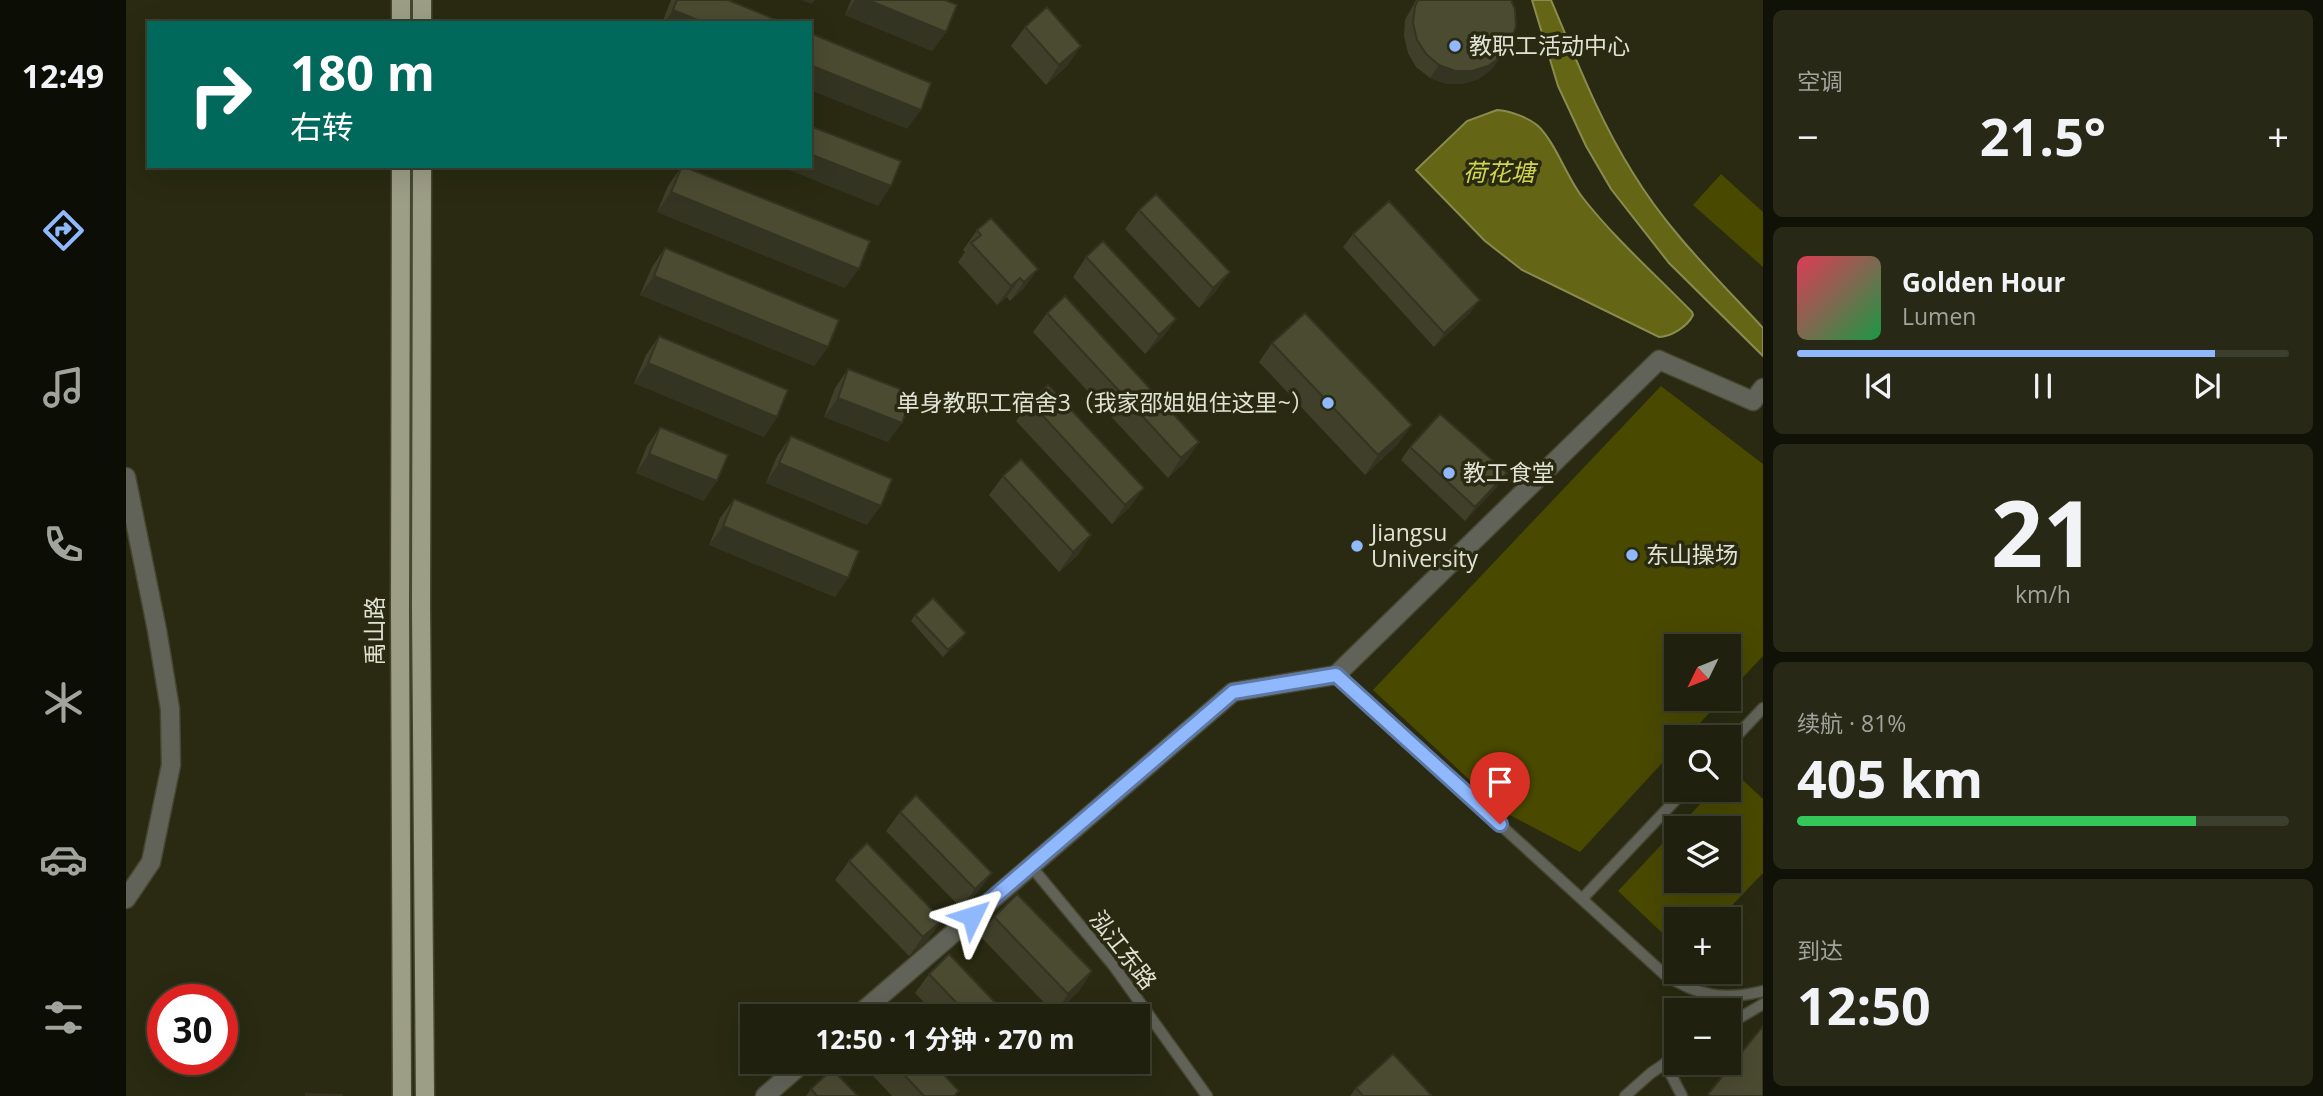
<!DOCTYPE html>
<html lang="zh">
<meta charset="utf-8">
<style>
:root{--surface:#1f200d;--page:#272816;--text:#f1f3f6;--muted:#a1a39d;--line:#3c3e2e;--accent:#8fb8fd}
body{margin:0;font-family:"Open Sans","Noto Sans SC",sans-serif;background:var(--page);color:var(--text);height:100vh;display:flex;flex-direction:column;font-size:26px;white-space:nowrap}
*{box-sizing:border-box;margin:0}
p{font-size:23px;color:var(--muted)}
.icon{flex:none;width:38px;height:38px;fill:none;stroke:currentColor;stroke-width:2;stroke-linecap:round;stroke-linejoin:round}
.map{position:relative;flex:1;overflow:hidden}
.side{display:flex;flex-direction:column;gap:10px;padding:10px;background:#111207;width:560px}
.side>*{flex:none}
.hud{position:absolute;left:21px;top:21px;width:665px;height:147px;border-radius:0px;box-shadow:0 7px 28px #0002,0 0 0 2px var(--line);background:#00695c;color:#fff;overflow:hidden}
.needle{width:46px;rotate:227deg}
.fabs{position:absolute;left:1538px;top:634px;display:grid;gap:14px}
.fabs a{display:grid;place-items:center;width:77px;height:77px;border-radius:0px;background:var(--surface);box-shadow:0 7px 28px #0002,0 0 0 2px var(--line);font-size:35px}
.speed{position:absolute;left:21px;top:984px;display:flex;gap:14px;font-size:35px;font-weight:700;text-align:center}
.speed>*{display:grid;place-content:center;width:91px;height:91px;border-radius:50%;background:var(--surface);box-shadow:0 7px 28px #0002,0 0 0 2px var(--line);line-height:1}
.speed .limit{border:10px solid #d22;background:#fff;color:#111}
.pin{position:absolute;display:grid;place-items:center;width:60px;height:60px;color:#fff;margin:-72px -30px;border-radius:50% 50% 50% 0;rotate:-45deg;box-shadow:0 0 7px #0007}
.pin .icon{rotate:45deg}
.me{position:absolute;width:77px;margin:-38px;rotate:49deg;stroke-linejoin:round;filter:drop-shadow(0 0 5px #0008)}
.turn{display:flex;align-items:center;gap:24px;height:147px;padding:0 28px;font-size:32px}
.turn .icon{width:91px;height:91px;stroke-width:2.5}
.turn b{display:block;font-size:49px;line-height:60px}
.big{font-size:52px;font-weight:700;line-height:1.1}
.side .widget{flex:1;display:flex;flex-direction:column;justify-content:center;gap:10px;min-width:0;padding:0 24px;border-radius:10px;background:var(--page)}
.side .dial{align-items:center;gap:0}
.dial b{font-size:91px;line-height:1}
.song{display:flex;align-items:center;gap:21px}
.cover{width:84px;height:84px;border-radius:10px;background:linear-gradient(135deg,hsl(350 70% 55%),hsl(140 70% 35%))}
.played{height:7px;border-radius:4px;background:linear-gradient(90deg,var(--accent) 85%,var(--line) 85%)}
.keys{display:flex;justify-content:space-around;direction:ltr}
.heat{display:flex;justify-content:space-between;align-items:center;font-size:38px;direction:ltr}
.charge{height:10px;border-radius:5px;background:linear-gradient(90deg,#34c759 81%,var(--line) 0)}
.trip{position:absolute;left:614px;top:1004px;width:410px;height:70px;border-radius:0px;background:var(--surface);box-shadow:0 7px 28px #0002,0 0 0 2px var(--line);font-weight:700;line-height:70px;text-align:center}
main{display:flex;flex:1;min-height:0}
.tab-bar{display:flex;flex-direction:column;width:126px;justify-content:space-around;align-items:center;background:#0c0d05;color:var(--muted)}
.tab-bar .icon{width:49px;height:49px}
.tab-bar .on{color:var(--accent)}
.tab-bar b{font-size:32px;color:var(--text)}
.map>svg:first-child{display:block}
.green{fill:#494900}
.water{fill:#656615;stroke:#8a8b4e;stroke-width:2}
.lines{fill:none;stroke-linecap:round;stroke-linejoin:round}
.lane-casing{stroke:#464730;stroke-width:13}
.street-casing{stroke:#464730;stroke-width:21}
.primary-casing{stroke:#464730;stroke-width:21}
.lane{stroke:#626358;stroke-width:10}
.street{stroke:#626358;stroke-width:18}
.primary{stroke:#9d9e86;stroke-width:18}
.wall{fill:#40402a}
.shaded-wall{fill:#343422}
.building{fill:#4a4b31;stroke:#343422;stroke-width:2}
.route-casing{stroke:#5d78a4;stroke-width:18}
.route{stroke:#8fb8fd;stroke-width:12}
.poi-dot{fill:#8fb8fd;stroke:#292a11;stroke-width:2.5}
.labels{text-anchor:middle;stroke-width:7;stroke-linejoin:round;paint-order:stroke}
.poi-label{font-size:23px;fill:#e0e2d3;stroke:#292a11;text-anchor:start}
.street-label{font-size:23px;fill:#e0e2d3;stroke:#292a11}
.water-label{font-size:24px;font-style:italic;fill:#d2d54e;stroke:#292a11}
</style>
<main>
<nav class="tab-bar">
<b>12:49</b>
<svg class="icon on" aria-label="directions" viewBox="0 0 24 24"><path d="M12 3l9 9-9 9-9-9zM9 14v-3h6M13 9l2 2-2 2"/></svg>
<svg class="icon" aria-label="music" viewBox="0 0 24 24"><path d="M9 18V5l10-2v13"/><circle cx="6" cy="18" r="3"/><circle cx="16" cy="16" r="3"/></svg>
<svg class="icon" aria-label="phone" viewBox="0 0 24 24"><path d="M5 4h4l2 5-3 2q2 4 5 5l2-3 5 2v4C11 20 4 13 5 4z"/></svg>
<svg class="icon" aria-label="climate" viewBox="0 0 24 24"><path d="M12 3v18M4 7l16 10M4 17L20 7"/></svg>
<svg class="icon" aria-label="car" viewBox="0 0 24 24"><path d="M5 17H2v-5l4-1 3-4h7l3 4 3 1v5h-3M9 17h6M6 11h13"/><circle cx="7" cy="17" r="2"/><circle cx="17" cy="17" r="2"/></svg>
<svg class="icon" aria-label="filters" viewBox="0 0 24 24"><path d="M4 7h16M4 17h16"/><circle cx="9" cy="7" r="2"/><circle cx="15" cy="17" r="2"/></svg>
</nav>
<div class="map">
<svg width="1637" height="1096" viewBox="0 0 1637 1096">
<rect width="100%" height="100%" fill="#292a11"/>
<path class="green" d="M 1595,174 L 1637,212 L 1637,267 L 1567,205 Z
M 1535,386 L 1637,464 L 1637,656 L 1603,692 L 1603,646 L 1550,646 L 1550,698 L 1597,698 L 1561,737 L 1550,737 L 1550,748 L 1454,852 L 1378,812 L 1247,690 Z
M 1606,770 L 1637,799 L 1637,873 L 1593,919 L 1550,919 L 1550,946 L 1492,891 L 1550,829 L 1550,880 L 1603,880 L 1603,828 L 1552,828 L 1588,789 L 1603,789 L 1603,774 Z"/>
<path class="water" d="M 1406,0 L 1425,0 C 1450,59 1473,119 1507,173 C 1542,231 1591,278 1637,328 L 1637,356 L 1543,263 L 1485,189 L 1460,146 L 1432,86 Z
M 1371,110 C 1384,111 1401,117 1411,125 C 1429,141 1441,178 1457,198 C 1489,239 1530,275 1566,312 L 1567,315 C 1562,326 1545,337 1533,337 L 1396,270 L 1359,241 L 1290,170 L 1341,121 Z"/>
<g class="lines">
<g class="lane-casing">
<path id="lane" d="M 1210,675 L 1538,974 C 1572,996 1597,1001 1637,991
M 1603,744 L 1637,708
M 904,865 L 987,965 L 1081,1096
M 1456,899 L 1560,789
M 1603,1024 L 1637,1004
M 1539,1063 L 1556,1096
M 1499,1096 L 1525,1073 L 1550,1056"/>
</g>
<g class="street-casing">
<path id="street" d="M 0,477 L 31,630 L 44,709 L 45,765 L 25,862 L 0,899
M 730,1017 L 1107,692 L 1210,675 L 1533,360 L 1627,401 L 1637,388
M 639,1096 L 678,1062"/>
</g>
<g class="primary-casing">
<path id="primary" d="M 275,23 L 275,0
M 296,23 L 296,0
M 275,166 L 274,610 L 276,1096
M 296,166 L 295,607 L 299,1096"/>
</g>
<use href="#lane" class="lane"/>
<use href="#street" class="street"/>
<use href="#primary" class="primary"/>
</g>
<path class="wall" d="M 545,0 L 602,0 L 658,23 L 536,23 Z
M 725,0 L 819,0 L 820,32 L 806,51 L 719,15 Z
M 1290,0 L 1385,0 L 1366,69 L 1353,79 L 1336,84 L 1320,84 L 1304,78 L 1290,67 L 1282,53 L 1278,36 L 1279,20 Z
M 899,27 L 942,65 L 920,85 L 885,46 Z
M 556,166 L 719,288 L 531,212 L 542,186 Z
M 1013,210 L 1090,291 L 1073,308 L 999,229 Z
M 851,230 L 912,269 L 898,288 L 884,301 L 881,297 L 871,305 L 832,262 L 839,252 L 837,250 Z
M 1227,234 L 1344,313 L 1308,347 L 1217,247 Z
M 539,248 L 702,347 L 688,366 L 514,295 L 526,267 Z
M 960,257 L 1050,319 L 1036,338 L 1019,354 L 947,277 Z
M 921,313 L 1073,442 L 1060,461 L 1042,478 L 907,332 Z
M 533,336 L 651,417 L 638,437 L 508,383 L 520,355 Z
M 1146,343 L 1272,444 L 1239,475 L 1133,362 Z
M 722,369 L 762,442 L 698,417 L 709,388 Z
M 904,402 L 1004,507 L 986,524 L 890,421 Z
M 534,427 L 578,501 L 510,473 L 521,446 Z
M 665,436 L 741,525 L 640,483 L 651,456 Z
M 1284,447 L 1371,487 L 1339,521 L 1275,460 Z
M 877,476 L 952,555 L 933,572 L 863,495 Z
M 608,499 L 722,578 L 709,597 L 583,545 L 594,518 Z
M 789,615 L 840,633 L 835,640 L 817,657 L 785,621 Z
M 774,812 L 852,892 L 835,908 L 760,831 Z
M 723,861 L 802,940 L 783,956 L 709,880 Z
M 868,917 L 966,971 L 953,991 L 929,1014 L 854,936 Z
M 803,974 L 883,1017 L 812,1017 L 789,993 Z
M 734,1062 L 806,1062 L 833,1091 L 830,1096 L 766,1096 Z
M 855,1062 L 879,1062 L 867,1074 Z
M 1230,1088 L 1306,1096 L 1224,1096 Z
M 685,1089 L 732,1096 L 680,1096 Z"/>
<path class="shaded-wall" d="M 675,0 L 689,0 L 686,4 Z
M 729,0 L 742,0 L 820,32 L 806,51 L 719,15 Z
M 547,10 L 579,23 L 538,23 Z
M 955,46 L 942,65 L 920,85 L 933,65 Z
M 1376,56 L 1366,69 L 1353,79 L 1336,84 L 1320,84 L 1304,78 L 1313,65 Z
M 684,65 L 795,110 L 781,129 L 684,90 Z
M 684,154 L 765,186 L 752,206 L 653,166 L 684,166 Z
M 545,192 L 733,269 L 719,288 L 531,212 Z
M 912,269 L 898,288 L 884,301 L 898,282 Z
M 1104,272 L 1090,291 L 1073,308 L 1087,288 Z
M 528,276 L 702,347 L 688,366 L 514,295 Z
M 894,278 L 881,297 L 871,305 L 885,286 Z
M 1354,300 L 1344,313 L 1308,347 L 1318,333 Z
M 1050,319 L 1036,338 L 1019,354 L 1033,335 Z
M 522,363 L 651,417 L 638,437 L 508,383 Z
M 712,398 L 776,423 L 762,442 L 698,417 Z
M 1286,425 L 1272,444 L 1239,475 L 1252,455 Z
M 1073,442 L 1060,461 L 1042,478 L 1055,458 Z
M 523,454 L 591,481 L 578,501 L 510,473 Z
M 653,463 L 755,506 L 741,525 L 640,483 Z
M 1381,473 L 1371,487 L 1339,521 L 1349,507 Z
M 1018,488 L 1004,507 L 986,524 L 999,505 Z
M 597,526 L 722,578 L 709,597 L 583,545 Z
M 965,535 L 952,555 L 933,572 L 947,552 Z
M 840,633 L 835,640 L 817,657 L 822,650 Z
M 866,873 L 852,892 L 835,908 L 849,889 Z
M 816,920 L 802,940 L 783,956 L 797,937 Z
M 966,971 L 953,991 L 929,1014 L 942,994 Z
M 875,1062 L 879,1062 L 867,1074 Z"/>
<path class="building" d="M 551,0 L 602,0 L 658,23 L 579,23 L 547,10 Z
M 742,0 L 819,0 L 831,5 L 820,32 Z
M 1292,0 L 1385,0 L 1389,9 L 1390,26 L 1385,42 L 1376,56 L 1362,66 L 1346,71 L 1329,71 L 1313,65 L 1300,54 L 1291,40 L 1287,23 L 1289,6 Z
M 921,7 L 955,46 L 933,65 L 899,27 Z
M 684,33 L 805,83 L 795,110 L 684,65 Z
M 684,126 L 775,161 L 765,186 L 684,154 Z
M 556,166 L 744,241 L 733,269 L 545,192 Z
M 1030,194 L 1104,272 L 1087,288 L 1013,210 Z
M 1263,201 L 1354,300 L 1318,333 L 1227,234 Z
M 865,218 L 912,269 L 898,282 L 894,278 L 885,286 L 845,243 L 855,235 L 851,230 Z
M 977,241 L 1050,319 L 1033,335 L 960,257 Z
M 539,248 L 713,320 L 702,347 L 528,276 Z
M 939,296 L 1073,442 L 1055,458 L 921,313 Z
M 1179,313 L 1286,425 L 1252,455 L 1146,343 Z
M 533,336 L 662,390 L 651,417 L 522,363 Z
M 722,369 L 787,394 L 776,423 L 712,398 Z
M 922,385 L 1018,488 L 999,505 L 904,402 Z
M 1314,414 L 1381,473 L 1349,507 L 1284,447 Z
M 534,427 L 602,455 L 591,481 L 523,454 Z
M 665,436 L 766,479 L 755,506 L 653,463 Z
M 895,459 L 965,535 L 947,552 L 877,476 Z
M 608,499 L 733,551 L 722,578 L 597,526 Z
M 807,598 L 840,633 L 822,650 L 789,615 Z
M 790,795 L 866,873 L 849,889 L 774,812 Z
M 741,843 L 816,920 L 797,937 L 723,861 Z
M 891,894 L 966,971 L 942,994 L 868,917 Z
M 823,954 L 883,1017 L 844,1017 L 803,974 Z
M 1637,1026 L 1637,1096 L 1584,1096 L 1582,1094 Z
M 1267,1054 L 1306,1096 L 1237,1096 L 1230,1088 Z
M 766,1062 L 806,1062 L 833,1091 L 828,1096 L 798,1096 Z
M 706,1069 L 732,1096 L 691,1096 L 685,1089 Z
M 180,1094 L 216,1095 L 216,1096 L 180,1096 Z"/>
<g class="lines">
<g class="route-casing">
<path id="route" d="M 846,916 L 1107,692 L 1210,675 L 1374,824"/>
</g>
<use href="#route" class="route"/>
</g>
<g class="poi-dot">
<circle cx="1329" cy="46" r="7"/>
<circle cx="1202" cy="403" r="7"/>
<circle cx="1323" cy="473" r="7"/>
<circle cx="1231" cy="546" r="7"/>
<circle cx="1506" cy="555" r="7"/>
</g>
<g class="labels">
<g class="poi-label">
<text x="1343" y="54">教职工活动中心</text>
<text x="1188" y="411" text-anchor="end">单身教职工宿舍3（我家邵姐姐住这里~）</text>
<text x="1337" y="481">教工食堂</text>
<text x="1245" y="541">Jiangsu<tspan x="1245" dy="26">University</tspan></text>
<text x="1520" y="563">东山操场</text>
</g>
<g class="street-label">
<text transform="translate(249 631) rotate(-90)" y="8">禹山路</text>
<text transform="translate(997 950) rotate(52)" y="8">泓江东路</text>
</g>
<g class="water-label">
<text x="1373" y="181">荷花塘</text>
</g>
</g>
</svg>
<div class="fabs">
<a><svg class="needle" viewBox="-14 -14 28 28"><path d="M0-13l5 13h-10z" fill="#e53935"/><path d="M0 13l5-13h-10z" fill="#a1a39d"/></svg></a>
<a><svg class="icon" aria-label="search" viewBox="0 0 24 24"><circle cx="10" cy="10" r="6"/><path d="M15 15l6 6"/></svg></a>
<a><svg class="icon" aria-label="layers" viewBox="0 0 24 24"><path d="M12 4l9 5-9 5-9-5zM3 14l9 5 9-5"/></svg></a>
<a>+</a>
<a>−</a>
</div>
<div class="speed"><div class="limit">30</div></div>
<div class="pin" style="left:1374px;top:824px;background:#d93025"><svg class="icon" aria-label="arrive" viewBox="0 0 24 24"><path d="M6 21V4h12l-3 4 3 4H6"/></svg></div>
<svg class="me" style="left:846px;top:916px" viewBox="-20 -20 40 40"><path d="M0-17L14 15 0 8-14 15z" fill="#8fb8fd" stroke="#fff" stroke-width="4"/></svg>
<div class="trip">12:50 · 1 分钟 · 270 m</div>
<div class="hud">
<div class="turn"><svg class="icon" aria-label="right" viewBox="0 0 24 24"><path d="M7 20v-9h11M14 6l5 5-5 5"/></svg><div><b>180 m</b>右转</div></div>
</div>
</div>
<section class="side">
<div class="widget"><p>空调</p>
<div class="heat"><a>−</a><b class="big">21.5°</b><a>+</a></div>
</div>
<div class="widget">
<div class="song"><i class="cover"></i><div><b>Golden Hour</b><p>Lumen</p></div></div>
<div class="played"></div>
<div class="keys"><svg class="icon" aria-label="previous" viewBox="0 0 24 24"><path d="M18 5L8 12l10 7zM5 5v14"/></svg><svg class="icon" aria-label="pause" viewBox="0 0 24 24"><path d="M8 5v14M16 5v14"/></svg><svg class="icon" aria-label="next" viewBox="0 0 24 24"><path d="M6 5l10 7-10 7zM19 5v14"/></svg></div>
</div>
<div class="widget dial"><b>21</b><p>km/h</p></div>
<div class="widget"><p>续航 · 81%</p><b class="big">405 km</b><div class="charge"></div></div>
<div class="widget"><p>到达</p><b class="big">12:50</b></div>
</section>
</main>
